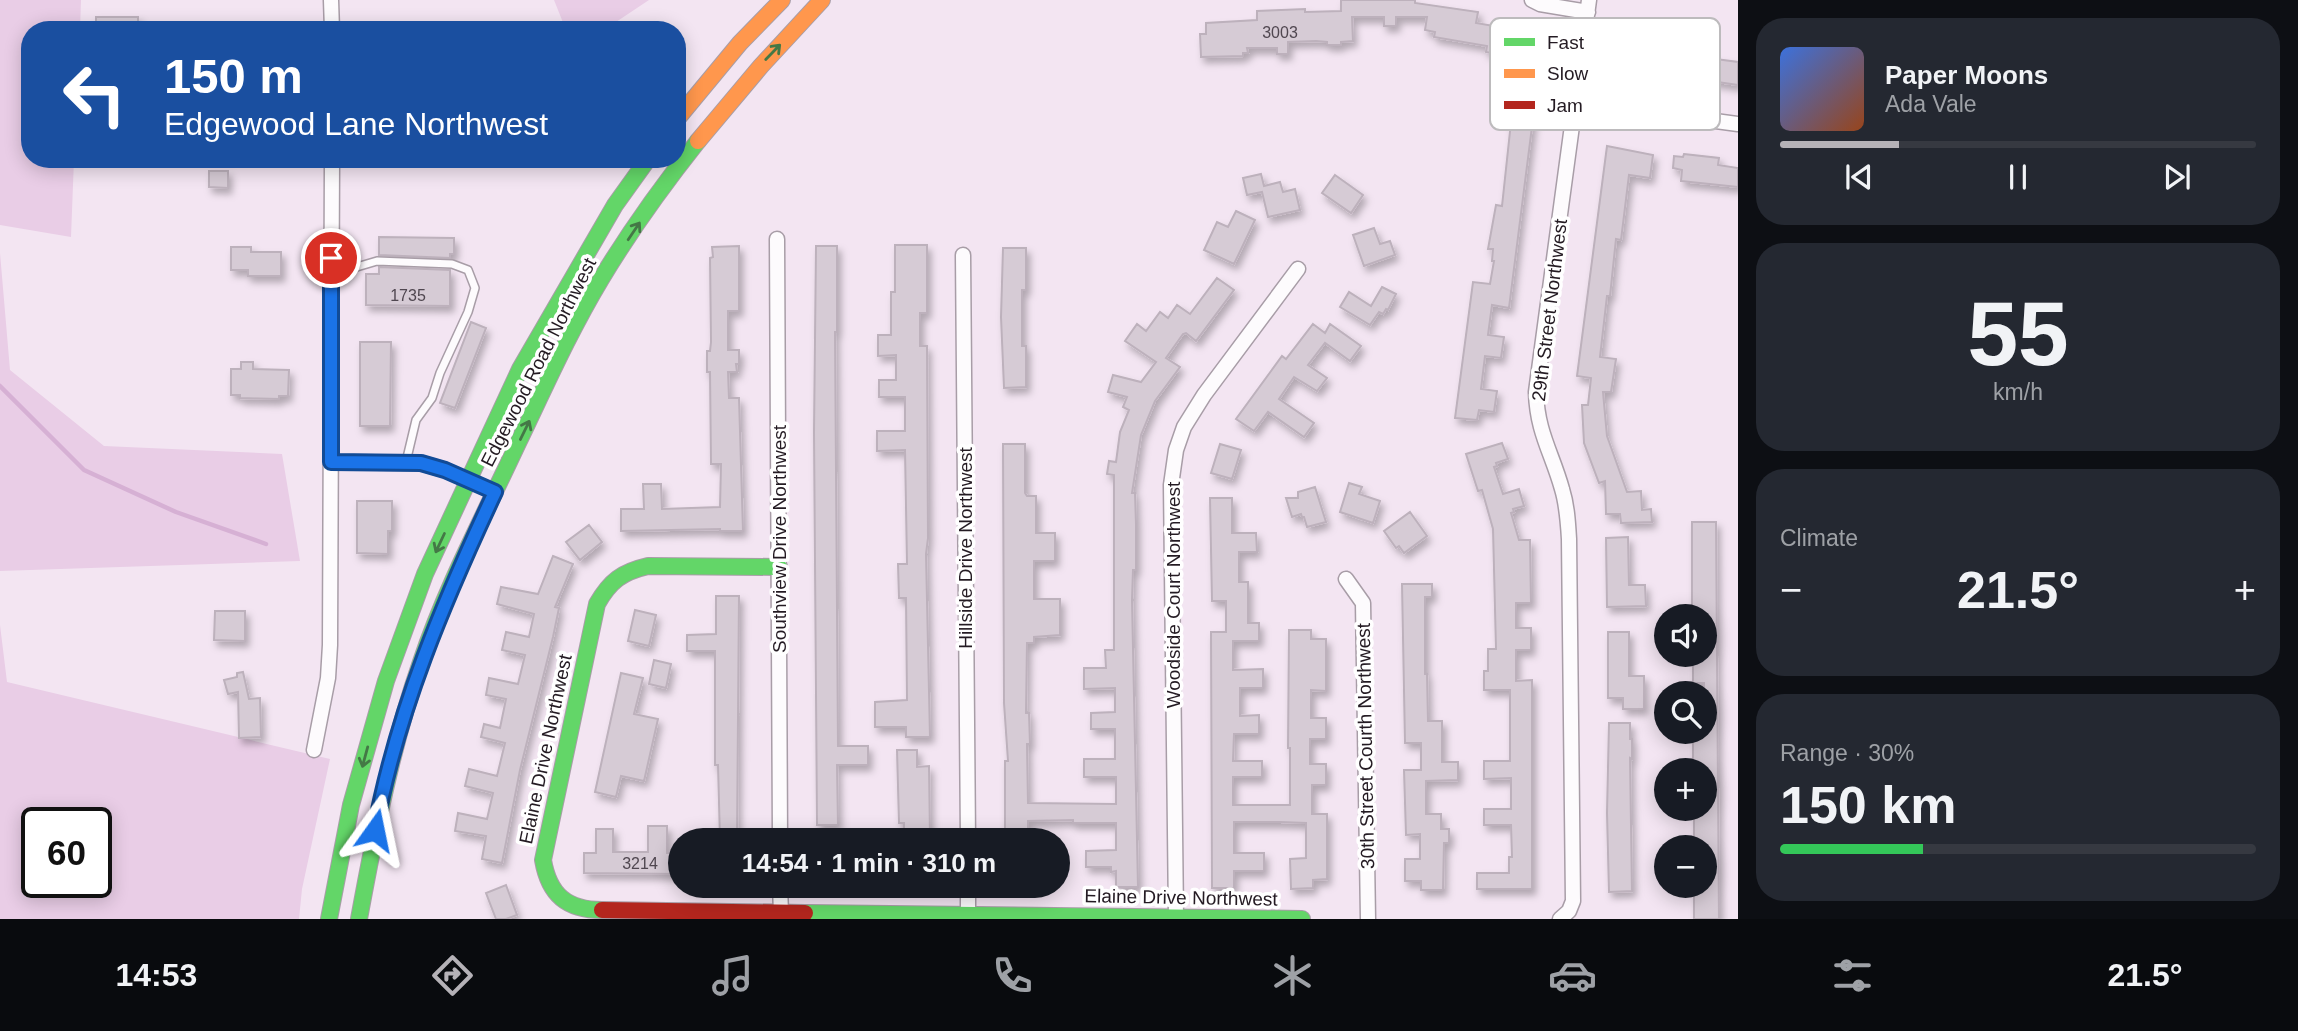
<!DOCTYPE html>
<meta charset="utf-8">
<style>
:root{--surface:#171b24;--page:#242831;--text:#f1f3f6;--muted:#9ea1a6;--line:#363941;--accent:#b5b2b7}
body{margin:0;font-family:Arial,sans-serif;background:var(--page);color:var(--text);height:100vh;display:flex;flex-direction:column;font-size:26px;white-space:nowrap}
*{box-sizing:border-box;margin:0}
p{font-size:23px;color:var(--muted)}
.icon{flex:none;width:38px;height:38px;fill:none;stroke:currentColor;stroke-width:2;stroke-linecap:round;stroke-linejoin:round}
.map{position:relative;flex:1;overflow:hidden}
.details{display:flex;flex-direction:column;gap:18px;padding:18px;background:#0d0f14;width:560px}
.details>*{flex:none}
.banner{position:absolute;left:21px;top:21px;width:665px;height:147px;border-radius:28px;box-shadow:0 4px 18px #0003;background:#1a4fa0;color:#fff;overflow:hidden}
.fabs{position:absolute;left:1654px;top:604px;display:grid;gap:14px}
.fabs a{display:grid;place-items:center;width:63px;height:63px;border-radius:50%;background:var(--surface);box-shadow:0 4px 18px #0003;font-size:35px}
.speed{position:absolute;left:21px;top:807px;display:flex;gap:14px;font-size:35px;font-weight:700;text-align:center}
.speed>*{display:grid;place-content:center;width:91px;height:91px;border-radius:50%;background:var(--surface);box-shadow:0 4px 18px #0003;line-height:1}
.speed .limit{border:4px solid #111;border-radius:10px;background:#fff;color:#111}
.pin{position:absolute;display:grid;place-items:center;width:60px;height:60px;color:#fff;margin:-30px;border:4px solid #fff;border-radius:50%;box-shadow:0 2px 7px #0007}
.me{position:absolute;width:77px;margin:-38px;rotate:12deg;stroke-linejoin:round;filter:drop-shadow(0 0 5px #0008)}
.turn{display:flex;align-items:center;gap:24px;height:147px;padding:0 28px;font-size:32px}
.turn .icon{width:91px;height:91px;stroke-width:2.5}
.turn b{display:block;font-size:49px;line-height:60px}
.big{font-size:52px;font-weight:800;line-height:1.1}
.details .tile{flex:1;display:flex;flex-direction:column;justify-content:center;gap:10px;min-width:0;padding:0 24px;border-radius:28px;background:var(--page)}
.details .dial{align-items:center;gap:0}
.dial b{font-size:91px;line-height:1}
.song{display:flex;align-items:center;gap:21px}
.cover{width:84px;height:84px;border-radius:10px;background:linear-gradient(135deg,hsl(220 70% 55%),hsl(20 70% 35%))}
.played{height:7px;border-radius:4px;background:linear-gradient(90deg,var(--accent) 25%,var(--line) 25%)}
.keys{display:flex;justify-content:space-around;direction:ltr}
.heat{display:flex;justify-content:space-between;align-items:center;font-size:38px;direction:ltr}
.charge{height:10px;border-radius:5px;background:linear-gradient(90deg,#34c759 30%,var(--line) 0)}
.trip{position:absolute;left:668px;top:828px;width:402px;height:70px;border-radius:35px;background:var(--surface);box-shadow:0 4px 18px #0003;font-weight:800;line-height:70px;text-align:center}
.dock{display:flex;height:112px;justify-content:space-around;align-items:center;background:#090b0e;color:var(--muted)}
.dock .icon{width:49px;height:49px}
.dock .on{color:var(--accent)}
.dock b{font-size:32px;color:var(--text)}
main{display:flex;flex:1;min-height:0}
.map>svg:first-child{display:block}
.green{fill:#e9cde6;fill-rule:evenodd}
.lines{fill:none;stroke-linecap:round;stroke-linejoin:round}
.stream{stroke:#d6b0d4;stroke-width:4.5}
.building{fill:#d6cbd5;stroke:#bdb1bc;stroke-width:2;filter:url(#shadow)}
.lane-casing{stroke:#a89da7;stroke-width:10}
.street-casing{stroke:#a89da7;stroke-width:17}
.fast-casing{stroke:#a89da7;stroke-width:18}
.slow-casing{stroke:#a89da7;stroke-width:18}
.jam-casing{stroke:#a89da7;stroke-width:18}
.lane{stroke:#fdfbfd;stroke-width:7}
.street{stroke:#fdfbfd;stroke-width:14}
.fast{stroke:#63d668;stroke-width:16}
.slow{stroke:#ff974d;stroke-width:16}
.jam{stroke:#b3261e;stroke-width:16}
.oneway{stroke:#447846}
.route-casing{stroke:#114b97;stroke-width:18}
.route{stroke:#1a73e8;stroke-width:12}
.labels{text-anchor:middle;stroke-width:7;stroke-linejoin:round;paint-order:stroke}
.number-label{font-size:16px;fill:#504750}
.street-label{font-size:19px;fill:#241b23;stroke:#fff}
.key{fill:#fff;stroke:#bdbbbd;stroke-width:2}
.key-label{font-size:19px;fill:#241b23}
</style>
<main>
<div class="map">
<svg width="1738" height="919" viewBox="0 0 1738 919">
<defs>
<filter id="shadow"><feDropShadow dx="3.5" dy="5.5" stdDeviation="3.5" flood-color="#0004"/></filter>
</defs>
<rect width="100%" height="100%" fill="#f3e5f2"/>
<path class="green" d="M 0,0 L 81,0 L 80,30 L 30,30 L 30,159 L 74,159 L 71,237 L 0,225 Z
M 554,0 L 649,0 L 604,30 L 566,30 Z
M 0,253 L 10,370 L 104,446 L 282,454 L 300,561 L 0,571 Z
M 0,625 L 7,682 L 330,759 L 302,889 L 299,919 L 0,919 ZM 37,822 L 96,822 L 96,882 L 37,882 Z"/>
<g class="lines">
<path class="stream" d="M 0,386 L 84,470 L 176,512 L 266,544"/>
</g>
<path class="building" d="M 1341,0 L 1415,0 L 1415,3 L 1478,12 L 1476,23 L 1529,32 L 1529,37 L 1550,41 L 1547,59 L 1524,55 L 1524,59 L 1486,52 L 1487,46 L 1434,37 L 1435,32 L 1425,30 L 1427,17 L 1396,17 L 1396,26 L 1384,26 L 1384,17 L 1352,17 L 1353,41 L 1341,42 L 1341,45 L 1327,45 L 1327,42 L 1316,41 L 1288,42 L 1288,54 L 1277,54 L 1277,48 L 1247,48 L 1248,53 L 1243,53 L 1243,56 L 1201,57 L 1200,34 L 1206,34 L 1206,23 L 1257,20 L 1257,11 L 1305,9 L 1305,12 L 1341,11 Z
M 96,17 L 138,17 L 138,30 L 96,30 Z
M 1623,31 L 1702,41 L 1700,57 L 1738,62 L 1738,85 L 1676,76 L 1678,60 L 1652,58 L 1650,72 L 1629,70 L 1631,54 L 1620,52 Z
M 1513,82 L 1541,86 L 1538,103 L 1535,103 L 1509,308 L 1492,305 L 1488,335 L 1504,337 L 1501,358 L 1485,356 L 1481,389 L 1497,391 L 1494,412 L 1479,410 L 1477,420 L 1455,418 L 1473,282 L 1490,284 L 1494,261 L 1492,261 L 1493,249 L 1488,249 L 1496,205 L 1502,206 L 1511,122 L 1507,122 L 1511,97 L 1504,96 L 1506,84 L 1512,85 Z
M 1607,146 L 1653,155 L 1650,178 L 1629,175 L 1621,240 L 1616,239 L 1610,296 L 1607,296 L 1600,357 L 1616,359 L 1611,392 L 1603,392 L 1607,436 L 1627,492 L 1641,491 L 1642,510 L 1651,509 L 1652,522 L 1621,523 L 1620,514 L 1606,514 L 1605,481 L 1599,483 L 1584,443 L 1582,405 L 1588,405 L 1591,378 L 1577,376 Z
M 1684,154 L 1719,158 L 1718,165 L 1738,168 L 1738,187 L 1681,181 L 1682,170 L 1673,168 L 1674,156 L 1683,157 Z
M 209,171 L 228,171 L 228,188 L 209,187 Z
M 1261,174 L 1264,186 L 1280,182 L 1283,192 L 1295,189 L 1300,210 L 1268,217 L 1262,192 L 1247,195 L 1243,178 Z
M 1335,175 L 1363,195 L 1351,213 L 1322,193 Z
M 1236,211 L 1255,220 L 1234,264 L 1204,250 L 1217,222 L 1228,227 Z
M 1374,228 L 1380,244 L 1390,241 L 1395,255 L 1364,266 L 1353,235 Z
M 379,237 L 454,238 L 454,254 L 450,254 L 450,258 L 379,255 Z
M 895,245 L 927,245 L 927,313 L 920,313 L 920,346 L 927,346 L 928,538 L 926,554 L 930,737 L 906,737 L 906,727 L 875,727 L 875,702 L 907,700 L 906,598 L 899,598 L 898,564 L 907,564 L 905,450 L 877,451 L 877,431 L 905,431 L 905,397 L 879,397 L 879,380 L 896,380 L 896,355 L 878,356 L 878,335 L 891,335 L 891,292 L 895,292 Z
M 739,246 L 739,311 L 728,311 L 728,350 L 739,350 L 739,364 L 736,364 L 737,372 L 728,372 L 729,398 L 739,398 L 743,531 L 720,531 L 720,529 L 621,531 L 621,509 L 644,509 L 643,484 L 661,484 L 662,509 L 720,507 L 721,464 L 711,464 L 710,372 L 707,372 L 707,351 L 710,351 L 711,342 L 710,258 L 713,257 L 712,247 Z
M 816,246 L 837,246 L 837,332 L 835,332 L 838,746 L 868,746 L 868,765 L 837,765 L 838,825 L 817,825 L 814,432 Z
M 231,247 L 251,247 L 251,252 L 281,252 L 281,276 L 248,276 L 248,270 L 231,270 Z
M 1003,248 L 1026,248 L 1026,290 L 1022,290 L 1022,346 L 1026,346 L 1026,387 L 1004,388 L 1001,317 Z
M 379,267 L 450,270 L 450,306 L 366,305 L 366,274 L 379,274 Z
M 1217,278 L 1234,290 L 1196,341 L 1186,333 L 1183,334 L 1166,358 L 1180,367 L 1155,401 L 1141,435 L 1132,493 L 1135,493 L 1136,524 L 1136,570 L 1133,570 L 1132,600 L 1138,887 L 1116,887 L 1116,871 L 1111,872 L 1111,867 L 1086,867 L 1086,851 L 1116,850 L 1116,823 L 1073,823 L 1073,820 L 1028,821 L 1028,840 L 1005,840 L 1005,761 L 1008,761 L 1004,703 L 1003,444 L 1025,444 L 1025,493 L 1027,496 L 1036,496 L 1036,533 L 1055,533 L 1055,561 L 1034,561 L 1034,599 L 1060,599 L 1060,635 L 1034,637 L 1034,643 L 1027,643 L 1026,713 L 1029,713 L 1030,744 L 1027,744 L 1028,803 L 1116,804 L 1116,777 L 1084,777 L 1084,759 L 1115,759 L 1115,729 L 1091,729 L 1091,713 L 1115,712 L 1115,688 L 1084,689 L 1084,668 L 1106,668 L 1105,650 L 1114,650 L 1114,475 L 1107,474 L 1109,461 L 1116,462 L 1120,432 L 1129,410 L 1123,407 L 1127,397 L 1108,392 L 1113,375 L 1141,382 L 1156,362 L 1125,341 L 1137,324 L 1146,331 L 1160,312 L 1168,318 L 1177,305 L 1190,314 Z
M 1382,287 L 1396,294 L 1388,310 L 1386,309 L 1383,314 L 1379,312 L 1370,325 L 1340,307 L 1349,292 L 1371,306 Z
M 471,322 L 486,328 L 455,408 L 440,403 Z
M 1313,324 L 1325,333 L 1330,324 L 1361,346 L 1350,361 L 1325,343 L 1308,365 L 1327,378 L 1317,391 L 1294,377 L 1279,399 L 1314,423 L 1304,437 L 1268,412 L 1254,431 L 1236,419 L 1282,356 L 1286,359 Z
M 360,342 L 391,342 L 390,426 L 360,426 Z
M 241,362 L 253,362 L 253,369 L 289,370 L 288,396 L 279,396 L 279,399 L 240,398 L 240,395 L 231,395 L 231,369 L 241,369 Z
M 1502,443 L 1508,459 L 1496,463 L 1497,466 L 1494,467 L 1503,494 L 1519,489 L 1524,506 L 1513,509 L 1514,512 L 1511,513 L 1519,540 L 1530,540 L 1531,603 L 1516,603 L 1516,628 L 1531,628 L 1531,650 L 1516,650 L 1516,681 L 1532,680 L 1532,889 L 1477,889 L 1477,873 L 1509,873 L 1509,857 L 1512,857 L 1511,825 L 1484,825 L 1484,809 L 1511,809 L 1511,778 L 1484,779 L 1484,761 L 1510,761 L 1510,690 L 1484,690 L 1484,671 L 1488,671 L 1488,649 L 1496,649 L 1493,529 L 1482,490 L 1478,491 L 1466,454 Z
M 1220,444 L 1241,450 L 1232,479 L 1211,473 Z
M 1349,483 L 1362,487 L 1359,494 L 1380,501 L 1373,523 L 1340,512 Z
M 1315,487 L 1326,522 L 1307,527 L 1304,517 L 1302,517 L 1301,514 L 1292,517 L 1286,498 L 1298,498 L 1298,492 Z
M 1210,498 L 1232,498 L 1232,533 L 1256,533 L 1257,552 L 1239,552 L 1239,582 L 1248,582 L 1248,623 L 1259,623 L 1259,641 L 1233,641 L 1233,670 L 1263,669 L 1263,688 L 1240,688 L 1240,716 L 1259,715 L 1259,734 L 1234,734 L 1233,761 L 1262,761 L 1262,777 L 1233,777 L 1233,805 L 1290,805 L 1290,748 L 1288,748 L 1289,630 L 1311,630 L 1311,639 L 1326,639 L 1326,691 L 1311,690 L 1311,718 L 1326,718 L 1326,739 L 1310,739 L 1310,764 L 1326,764 L 1326,785 L 1312,785 L 1312,814 L 1327,814 L 1327,879 L 1313,880 L 1313,888 L 1291,889 L 1290,859 L 1306,858 L 1306,823 L 1280,822 L 1234,822 L 1234,853 L 1264,853 L 1264,871 L 1234,871 L 1234,888 L 1212,888 L 1211,632 L 1226,632 L 1226,601 L 1212,601 Z
M 357,501 L 392,501 L 392,531 L 388,531 L 388,554 L 357,553 Z
M 1410,512 L 1427,536 L 1404,553 L 1399,546 L 1396,548 L 1384,531 Z
M 1692,522 L 1716,522 L 1719,919 L 1694,919 L 1694,886 L 1704,886 L 1704,847 L 1694,847 L 1694,808 L 1704,808 L 1704,770 L 1693,770 L 1693,732 L 1704,732 L 1704,683 L 1693,683 L 1693,654 L 1704,654 L 1704,616 L 1692,616 Z
M 589,525 L 602,542 L 580,560 L 566,542 Z
M 1628,537 L 1629,585 L 1645,585 L 1646,606 L 1607,607 L 1606,538 Z
M 553,556 L 573,564 L 555,607 L 559,608 L 553,637 L 520,770 L 502,863 L 482,859 L 486,836 L 455,831 L 458,813 L 487,819 L 493,793 L 465,786 L 469,769 L 497,776 L 505,743 L 481,737 L 484,724 L 500,728 L 506,699 L 486,695 L 489,678 L 518,684 L 525,655 L 502,650 L 506,632 L 529,637 L 534,614 L 497,604 L 501,587 L 538,594 Z
M 1402,584 L 1432,584 L 1432,597 L 1425,597 L 1425,674 L 1427,674 L 1428,721 L 1442,721 L 1442,762 L 1458,762 L 1458,780 L 1426,781 L 1426,814 L 1441,814 L 1441,829 L 1449,829 L 1449,843 L 1444,843 L 1443,890 L 1421,890 L 1421,881 L 1405,881 L 1405,859 L 1420,859 L 1420,834 L 1406,835 L 1404,770 L 1421,770 L 1421,743 L 1405,743 Z
M 716,596 L 739,596 L 737,840 L 720,840 L 718,765 L 715,765 L 715,651 L 687,651 L 687,635 L 716,634 Z
M 635,610 L 656,615 L 649,646 L 628,641 Z
M 215,611 L 245,611 L 245,641 L 214,640 Z
M 1608,632 L 1629,632 L 1629,676 L 1644,676 L 1644,709 L 1623,709 L 1623,698 L 1608,698 Z
M 654,660 L 671,664 L 666,688 L 649,684 Z
M 243,672 L 249,699 L 260,698 L 261,737 L 239,738 L 238,692 L 228,694 L 224,680 L 237,677 L 237,673 Z
M 621,673 L 643,678 L 634,714 L 658,719 L 644,781 L 621,776 L 616,797 L 595,792 Z
M 1609,723 L 1630,723 L 1630,739 L 1632,739 L 1632,759 L 1630,758 L 1632,891 L 1609,892 L 1607,813 Z
M 897,750 L 917,750 L 917,767 L 929,766 L 930,837 L 904,837 L 904,823 L 899,823 Z
M 648,826 L 667,826 L 667,853 L 681,853 L 681,874 L 584,873 L 584,853 L 596,853 L 596,829 L 613,829 L 613,852 L 648,852 Z
M 506,885 L 517,915 L 506,919 L 496,919 L 486,893 Z"/>
<g class="lines">
<g class="lane-casing">
<path id="lane" d="M 331,272 L 350,269 L 377,261 L 452,264 L 468,270 L 475,288 L 468,312 L 440,373 L 432,398 L 416,420 L 406,462"/>
</g>
<g class="street-casing">
<path id="street" d="M 331,0 L 332,30
M 1532,0 L 1540,4 L 1588,12
M 1576,102 L 1738,124
M 777,239 L 780,840
M 963,255 L 968,840
M 331,462 L 421,463 L 445,470 L 495,492
M 1346,579 L 1363,603 L 1368,919
M 314,750 L 328,678 L 330,645 L 332,159
M 780,886 L 781,913
M 968,886 L 968,919
M 1176,917 L 1171,485 L 1176,450 L 1184,427 L 1204,395 L 1298,269
M 1560,919 L 1569,911 L 1573,901 L 1569,539 C 1568,522 1567,505 1562,489 C 1552,453 1537,432 1536,392 L 1589,0"/>
</g>
<g class="fast-casing">
<path id="fast" d="M 602,910 C 567,910 549,895 543,860 L 597,604 C 610,581 622,572 648,566 L 779,567
M 805,913 L 1302,919
M 329,919 L 351,805 L 386,681 L 425,574 L 520,369 L 615,205 L 648,159
M 359,919 C 375,832 392,745 421,662 C 446,587 484,516 517,445 C 544,389 569,332 601,279 C 630,231 663,185 698,141"/>
</g>
<g class="slow-casing">
<path id="slow" d="M 677,119 L 740,43 L 782,0
M 698,141 L 761,66 L 822,0"/>
</g>
<g class="jam-casing">
<path id="jam" d="M 602,910 L 805,913"/>
</g>
<use href="#lane" class="lane"/>
<use href="#street" class="street"/>
<use href="#fast" class="fast"/>
<use href="#slow" class="slow"/>
<use href="#jam" class="jam"/>
</g>
<defs><path id="oneway-shaft" d="M-6 0H5M1.5-3L5.5 0L1.5 3" fill="none" stroke-width="1.6" stroke-linecap="round" stroke-linejoin="round" transform="scale(1.75)"/></defs>
<g class="oneway">
<use href="#oneway-shaft" transform="translate(773 52) rotate(-46)"/>
<use href="#oneway-shaft" transform="translate(634 231) rotate(-56)"/>
<use href="#oneway-shaft" transform="translate(525 430) rotate(-64)"/>
<use href="#oneway-shaft" transform="translate(440 543) rotate(115)"/>
<use href="#oneway-shaft" transform="translate(365 757) rotate(105)"/>
</g>
<g class="lines">
<g class="route-casing">
<path id="route" d="M 331,258 L 331,462 L 421,463 L 445,470 L 495,492 C 444,601 397,711 375,830"/>
</g>
<use href="#route" class="route"/>
</g>
<g class="labels">
<g class="number-label">
<text x="1280" y="38">3003</text>
<text x="408" y="301">1735</text>
<text x="640" y="869">3214</text>
</g>
<g class="street-label">
<text transform="translate(1549 310) rotate(-83)" y="7">29th Street Northwest</text>
<text transform="translate(538 362) rotate(-63)" y="7">Edgewood Road Northwest</text>
<text transform="translate(779 539) rotate(-90)" y="7">Southview Drive Northwest</text>
<text transform="translate(965 548) rotate(-90)" y="7">Hillside Drive Northwest</text>
<text transform="translate(1173 595) rotate(-90)" y="7">Woodside Court Northwest</text>
<text transform="translate(1365 746) rotate(-91)" y="7">30th Street Courth Northwest</text>
<text transform="translate(545 749) rotate(-78)" y="7">Elaine Drive Northwest</text>
<text transform="translate(1181 897) rotate(1)" y="7">Elaine Drive Northwest</text>
</g>
</g>
<rect x="1490" y="18" width="230" height="112" rx="10" class="key"/>
<rect x="1504" y="38" width="31" height="8" fill="#63d668"/>
<rect x="1504" y="69" width="31" height="9" fill="#ff974d"/>
<rect x="1504" y="101" width="31" height="8" fill="#b3261e"/>
<g class="key-label">
<text x="1547" y="49">Fast</text>
<text x="1547" y="80">Slow</text>
<text x="1547" y="112">Jam</text>
</g>
</svg>
<div class="fabs">
<a><svg class="icon" aria-label="sound" viewBox="0 0 24 24"><path d="M4 9h4l5-4v14l-5-4H4zM17 9q2 3 0 6"/></svg></a>
<a><svg class="icon" aria-label="search" viewBox="0 0 24 24"><circle cx="10" cy="10" r="6"/><path d="M15 15l6 6"/></svg></a>
<a>+</a>
<a>−</a>
</div>
<div class="speed"><div class="limit">60</div></div>
<div class="pin" style="left:331px;top:258px;background:#d93025"><svg class="icon" aria-label="arrive" viewBox="0 0 24 24"><path d="M6 21V4h12l-3 4 3 4H6"/></svg></div>
<svg class="me" style="left:375px;top:830px" viewBox="-20 -20 40 40"><path d="M0-17L14 15 0 8-14 15z" fill="#1a73e8" stroke="#fff" stroke-width="4"/></svg>
<div class="trip">14:54 · 1 min · 310 m</div>
<div class="banner">
<div class="turn"><svg class="icon" aria-label="left" viewBox="0 0 24 24"><path d="M17 20v-9H6M10 6l-5 5 5 5"/></svg><div><b>150 m</b>Edgewood Lane Northwest</div></div>
</div>
</div>
<section class="details">
<div class="tile">
<div class="song"><i class="cover"></i><div><b>Paper Moons</b><p>Ada Vale</p></div></div>
<div class="played"></div>
<div class="keys"><svg class="icon" aria-label="previous" viewBox="0 0 24 24"><path d="M18 5L8 12l10 7zM5 5v14"/></svg><svg class="icon" aria-label="pause" viewBox="0 0 24 24"><path d="M8 5v14M16 5v14"/></svg><svg class="icon" aria-label="next" viewBox="0 0 24 24"><path d="M6 5l10 7-10 7zM19 5v14"/></svg></div>
</div>
<div class="tile dial"><b>55</b><p>km/h</p></div>
<div class="tile"><p>Climate</p>
<div class="heat"><a>−</a><b class="big">21.5°</b><a>+</a></div>
</div>
<div class="tile"><p>Range · 30%</p><b class="big">150 km</b><div class="charge"></div></div>
</section>
</main>
<nav class="dock">
<b>14:53</b>
<svg class="icon on" aria-label="directions" viewBox="0 0 24 24"><path d="M12 3l9 9-9 9-9-9zM9 14v-3h6M13 9l2 2-2 2"/></svg>
<svg class="icon" aria-label="music" viewBox="0 0 24 24"><path d="M9 18V5l10-2v13"/><circle cx="6" cy="18" r="3"/><circle cx="16" cy="16" r="3"/></svg>
<svg class="icon" aria-label="phone" viewBox="0 0 24 24"><path d="M5 4h4l2 5-3 2q2 4 5 5l2-3 5 2v4C11 20 4 13 5 4z"/></svg>
<svg class="icon" aria-label="climate" viewBox="0 0 24 24"><path d="M12 3v18M4 7l16 10M4 17L20 7"/></svg>
<svg class="icon" aria-label="car" viewBox="0 0 24 24"><path d="M5 17H2v-5l4-1 3-4h7l3 4 3 1v5h-3M9 17h6M6 11h13"/><circle cx="7" cy="17" r="2"/><circle cx="17" cy="17" r="2"/></svg>
<svg class="icon" aria-label="filters" viewBox="0 0 24 24"><path d="M4 7h16M4 17h16"/><circle cx="9" cy="7" r="2"/><circle cx="15" cy="17" r="2"/></svg>
<b>21.5°</b>
</nav>
